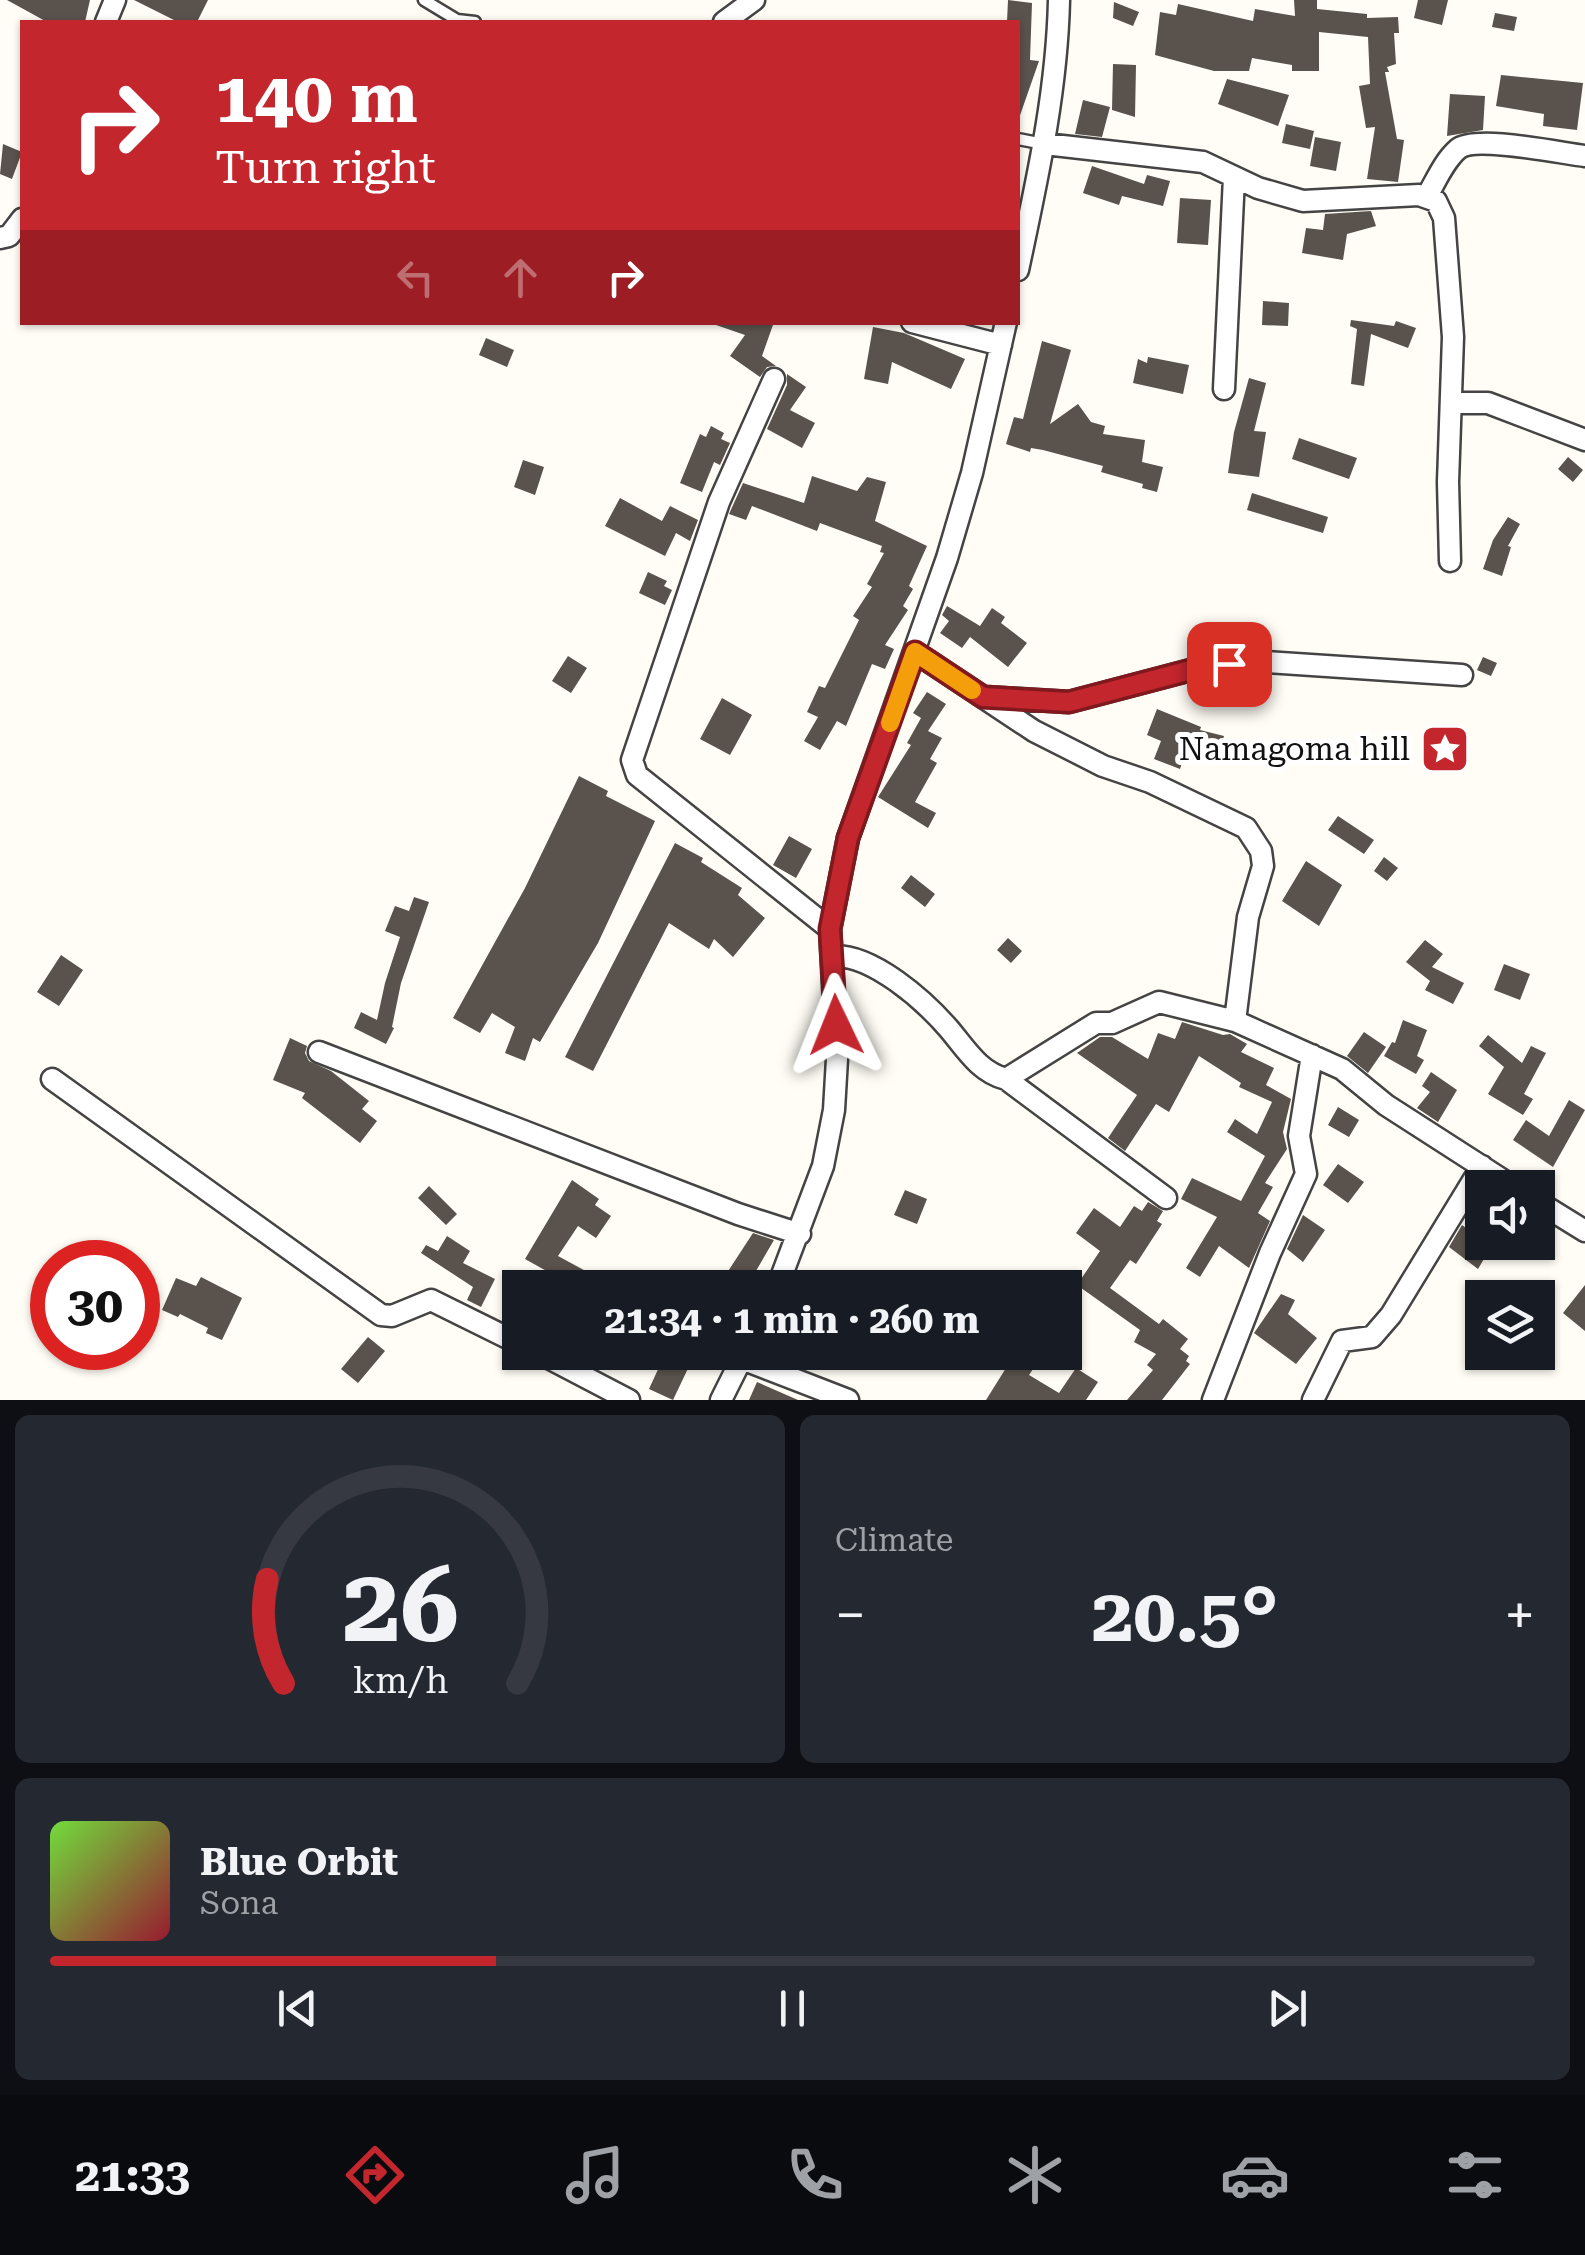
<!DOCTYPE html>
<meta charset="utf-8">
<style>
:root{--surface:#171b24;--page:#242831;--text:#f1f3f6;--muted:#9ea1a6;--line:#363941;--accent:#c4262e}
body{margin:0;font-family:"Roboto Serif",serif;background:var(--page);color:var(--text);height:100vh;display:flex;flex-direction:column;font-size:38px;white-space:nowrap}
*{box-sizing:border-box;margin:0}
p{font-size:32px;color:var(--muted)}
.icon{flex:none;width:55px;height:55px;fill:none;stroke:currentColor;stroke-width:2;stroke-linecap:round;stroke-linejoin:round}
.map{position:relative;height:1400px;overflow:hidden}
.side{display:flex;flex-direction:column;gap:15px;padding:15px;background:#0d0f14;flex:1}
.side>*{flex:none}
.banner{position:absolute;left:20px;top:20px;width:1000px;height:305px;border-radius:0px;box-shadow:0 2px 8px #0004;background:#c4262e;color:#fff;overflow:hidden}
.buttons{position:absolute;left:1465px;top:1170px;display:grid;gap:20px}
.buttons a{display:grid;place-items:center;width:90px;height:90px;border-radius:0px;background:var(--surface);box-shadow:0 2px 8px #0004;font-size:50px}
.speed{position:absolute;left:30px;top:1240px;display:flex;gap:20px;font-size:50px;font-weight:700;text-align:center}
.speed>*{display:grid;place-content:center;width:130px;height:130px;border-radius:50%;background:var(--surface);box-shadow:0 2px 8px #0004;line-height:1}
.speed .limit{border:15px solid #d22;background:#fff;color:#111}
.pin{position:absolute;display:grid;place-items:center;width:85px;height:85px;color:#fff;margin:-42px;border-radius:20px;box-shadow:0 5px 15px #0006}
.me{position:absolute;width:110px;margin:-55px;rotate:358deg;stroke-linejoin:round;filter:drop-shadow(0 0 8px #0008)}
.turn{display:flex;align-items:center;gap:35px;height:210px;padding:0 30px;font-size:45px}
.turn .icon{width:130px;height:130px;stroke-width:2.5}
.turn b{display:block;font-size:70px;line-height:85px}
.lanes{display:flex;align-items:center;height:95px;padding:0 30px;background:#0003;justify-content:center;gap:50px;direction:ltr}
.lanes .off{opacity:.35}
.big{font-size:75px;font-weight:700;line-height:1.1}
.side .widget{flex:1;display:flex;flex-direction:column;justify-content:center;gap:15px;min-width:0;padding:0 35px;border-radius:15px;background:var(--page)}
.side .dial{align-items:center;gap:0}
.dial svg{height:260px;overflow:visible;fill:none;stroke:var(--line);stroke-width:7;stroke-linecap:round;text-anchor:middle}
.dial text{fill:var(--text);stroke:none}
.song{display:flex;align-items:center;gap:30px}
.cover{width:120px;height:120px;border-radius:15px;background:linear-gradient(135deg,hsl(100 70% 55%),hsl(350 70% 35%))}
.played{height:10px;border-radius:5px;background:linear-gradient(90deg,var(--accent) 30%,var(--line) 30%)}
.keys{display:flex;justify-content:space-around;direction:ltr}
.heat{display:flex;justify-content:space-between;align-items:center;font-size:55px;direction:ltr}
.side .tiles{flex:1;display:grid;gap:15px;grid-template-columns:1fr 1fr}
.widget:last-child{grid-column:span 2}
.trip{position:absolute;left:502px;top:1270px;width:580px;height:100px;border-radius:0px;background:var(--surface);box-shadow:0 2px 8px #0004;font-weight:700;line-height:100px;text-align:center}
.tab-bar{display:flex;height:160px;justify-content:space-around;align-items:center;background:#090b0e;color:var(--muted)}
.tab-bar .icon{width:70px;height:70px}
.tab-bar .current{color:var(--accent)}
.tab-bar b{font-size:45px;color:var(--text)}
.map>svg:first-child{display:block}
.building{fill:#5a524d}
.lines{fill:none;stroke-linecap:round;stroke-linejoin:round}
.service-casing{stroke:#444;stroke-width:15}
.minor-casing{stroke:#444;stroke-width:25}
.service{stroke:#fff;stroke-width:10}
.minor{stroke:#fff;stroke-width:20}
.route-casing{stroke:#7f191e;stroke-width:25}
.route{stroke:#c4262e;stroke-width:18}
.slow{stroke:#f59e0b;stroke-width:18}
.labels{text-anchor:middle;stroke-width:10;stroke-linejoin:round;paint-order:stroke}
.poi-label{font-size:32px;fill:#111;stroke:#fff;text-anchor:end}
</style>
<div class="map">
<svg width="1585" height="1400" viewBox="0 0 1585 1400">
<rect width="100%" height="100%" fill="#fffdf5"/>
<path class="building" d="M 7,0 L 90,0 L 85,22 L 47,22 Z
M 134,0 L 208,0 L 197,22 L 178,22 Z
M 1008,0 L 1032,3 L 1030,60 L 1039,61 L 1018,121 L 1018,22 L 1007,22 Z
M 1294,0 L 1317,0 L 1317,9 L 1367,14 L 1367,18 L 1398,17 L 1399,33 L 1394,33 L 1396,64 L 1387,67 L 1389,72 L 1385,72 L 1397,139 L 1404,140 L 1398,182 L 1367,179 L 1375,127 L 1366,128 L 1359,86 L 1370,84 L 1368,37 L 1319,32 L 1319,71 L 1292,71 L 1292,65 L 1252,58 L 1249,71 L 1214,71 L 1155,55 L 1160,12 L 1176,15 L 1178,4 L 1253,21 L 1255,9 L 1295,16 Z
M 1418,0 L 1448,0 L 1442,25 L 1414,18 Z
M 1114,2 L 1139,12 L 1133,26 L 1113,18 Z
M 1495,13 L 1517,17 L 1514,31 L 1492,27 Z
M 1113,64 L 1136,65 L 1135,117 L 1112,110 Z
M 1501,75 L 1583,83 L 1577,130 L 1543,126 L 1544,114 L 1496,106 Z
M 1227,79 L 1289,95 L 1278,126 L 1218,104 Z
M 1450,94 L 1485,96 L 1483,130 L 1447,136 Z
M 1083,100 L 1110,107 L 1102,137 L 1075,134 Z
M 1286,124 L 1314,131 L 1310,149 L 1282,143 Z
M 1315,137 L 1341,142 L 1336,171 L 1310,166 Z
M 3,144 L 22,152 L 12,179 L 0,174 Z
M 1092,166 L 1144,184 L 1147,175 L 1170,181 L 1163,206 L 1122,196 L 1119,205 L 1083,193 Z
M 1180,198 L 1211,200 L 1208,245 L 1177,243 Z
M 1371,211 L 1376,226 L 1347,234 L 1343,260 L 1302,253 L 1306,228 L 1323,230 L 1325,214 Z
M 1263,301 L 1289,303 L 1288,326 L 1262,325 Z
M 1351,320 L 1394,326 L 1396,321 L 1416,328 L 1408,348 L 1371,334 L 1364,386 L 1351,384 L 1357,329 L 1350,326 Z
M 717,322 L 774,322 L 762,356 L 776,366 L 767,367 L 760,377 L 730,356 L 745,335 L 716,325 Z
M 873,327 L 904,333 L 965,359 L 951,389 L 892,362 L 888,384 L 864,379 Z
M 486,338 L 514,350 L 507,367 L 479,355 Z
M 1042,341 L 1071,350 L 1050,424 L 1078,404 L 1091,422 L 1105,426 L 1103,434 L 1145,440 L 1142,462 L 1163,467 L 1157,492 L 1142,488 L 1143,484 L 1101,472 L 1103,466 L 1043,450 L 1031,448 L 1030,452 L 1006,444 L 1014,417 L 1023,419 Z
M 1148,357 L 1189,365 L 1183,394 L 1133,383 L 1138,359 L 1147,363 Z
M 787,374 L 806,387 L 790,410 L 815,423 L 802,448 L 767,429 L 787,385 Z
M 1249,378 L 1266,383 L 1254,431 L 1266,432 L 1259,477 L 1228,473 L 1234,432 Z
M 711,426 L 724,433 L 721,439 L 730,443 L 720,465 L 714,462 L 702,492 L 680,483 L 700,434 L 706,437 Z
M 1299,438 L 1357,458 L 1349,479 L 1292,459 Z
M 1568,457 L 1583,470 L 1573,482 L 1558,469 Z
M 523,460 L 544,467 L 535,495 L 514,487 Z
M 812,476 L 857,491 L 867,477 L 886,482 L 875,521 L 927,546 L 909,586 L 913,589 L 903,606 L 908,610 L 885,645 L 894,649 L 885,669 L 872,664 L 846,726 L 837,721 L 820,750 L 804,741 L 818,717 L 807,712 L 819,686 L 825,688 L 859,620 L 853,616 L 872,587 L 867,584 L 884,553 L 880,552 L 882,546 L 820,523 L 817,531 L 752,506 L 746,520 L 729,514 L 743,483 L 804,503 Z
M 1252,493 L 1328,517 L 1323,533 L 1247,510 Z
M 620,498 L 662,521 L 670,506 L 698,520 L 690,541 L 676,533 L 665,556 L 605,526 Z
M 1508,517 L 1520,524 L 1508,546 L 1511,547 L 1502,576 L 1483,569 L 1493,540 Z
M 648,572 L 667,581 L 664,586 L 672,590 L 665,605 L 639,593 Z
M 947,606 L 980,626 L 992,608 L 1005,617 L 1001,623 L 1027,643 L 1008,667 L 970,637 L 962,648 L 940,633 L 949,621 L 942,615 Z
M 568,656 L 587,668 L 571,693 L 552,681 Z
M 1483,657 L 1497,663 L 1491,676 L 1477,670 Z
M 927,692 L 946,704 L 928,731 L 942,738 L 930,759 L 937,763 L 915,802 L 936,813 L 928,828 L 878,797 L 911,745 L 907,743 L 921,718 L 913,713 Z
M 722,698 L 752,715 L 730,755 L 700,739 Z
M 1157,709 L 1201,727 L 1200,730 L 1224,736 L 1218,758 L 1186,751 L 1180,769 L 1154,759 L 1161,741 L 1147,735 Z
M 579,776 L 608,791 L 606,796 L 655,821 L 598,943 L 540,1042 L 533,1038 L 525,1061 L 505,1053 L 515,1027 L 492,1013 L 480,1033 L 453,1018 L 525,888 Z
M 1338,816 L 1374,840 L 1364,854 L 1328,830 Z
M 789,836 L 812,849 L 796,878 L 773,865 Z
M 675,843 L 703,858 L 701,862 L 742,888 L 738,895 L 765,918 L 733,957 L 714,939 L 709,949 L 669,923 L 593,1071 L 565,1057 Z
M 1384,857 L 1398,868 L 1387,881 L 1374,871 Z
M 1306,861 L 1342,885 L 1319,926 L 1282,901 Z
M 911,875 L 935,894 L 925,907 L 901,888 Z
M 414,897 L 429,902 L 401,983 L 392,1027 L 394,1028 L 386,1044 L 354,1028 L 361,1012 L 377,1020 L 385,983 L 400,937 L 385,931 L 395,906 L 409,911 Z
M 1008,938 L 1022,951 L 1011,963 L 997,950 Z
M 1425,940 L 1443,954 L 1432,967 L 1464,983 L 1453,1004 L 1425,990 L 1430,981 L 1406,962 Z
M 61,955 L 83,970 L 59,1006 L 37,992 Z
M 1504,964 L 1530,974 L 1520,1000 L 1494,990 Z
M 1403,1020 L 1427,1030 L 1417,1056 L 1424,1060 L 1416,1074 L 1384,1056 L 1392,1042 L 1395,1043 Z
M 1182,1022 L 1223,1035 L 1230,1034 L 1247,1044 L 1241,1052 L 1274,1068 L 1266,1085 L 1291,1099 L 1283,1132 L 1287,1149 L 1265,1183 L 1273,1187 L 1258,1213 L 1270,1221 L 1249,1268 L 1219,1246 L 1200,1277 L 1186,1268 L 1217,1217 L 1181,1199 L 1192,1178 L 1241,1201 L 1265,1156 L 1227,1132 L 1235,1119 L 1257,1134 L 1272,1102 L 1239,1087 L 1241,1083 L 1199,1056 L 1169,1112 L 1156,1104 L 1125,1151 L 1108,1138 L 1137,1095 L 1077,1053 L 1100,1037 L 1112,1037 L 1148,1059 L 1158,1033 L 1175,1039 Z
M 1364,1032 L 1386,1047 L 1368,1073 L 1347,1056 Z
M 1488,1035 L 1522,1063 L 1531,1046 L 1546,1053 L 1524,1094 L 1533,1099 L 1523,1115 L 1488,1094 L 1504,1067 L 1479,1046 Z
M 290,1038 L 307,1046 L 305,1053 L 309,1061 L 331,1071 L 369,1101 L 362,1109 L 377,1121 L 360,1143 L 302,1098 L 305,1093 L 273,1080 Z
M 1431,1072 L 1457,1090 L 1438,1122 L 1417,1108 L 1430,1092 L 1422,1086 Z
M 1569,1100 L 1585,1110 L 1553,1167 L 1513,1140 L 1526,1120 L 1549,1136 Z
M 1338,1107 L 1359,1120 L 1349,1137 L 1328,1125 Z
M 1338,1164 L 1364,1182 L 1348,1203 L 1323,1185 Z
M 572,1180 L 599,1199 L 595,1205 L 611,1216 L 596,1238 L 578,1226 L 558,1256 L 617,1288 L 577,1288 L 525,1259 Z
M 429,1186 L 457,1214 L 446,1225 L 418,1198 Z
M 905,1190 L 927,1199 L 917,1224 L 894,1215 Z
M 1148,1202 L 1163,1211 L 1157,1221 L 1162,1224 L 1136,1264 L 1130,1260 L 1110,1288 L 1159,1324 L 1163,1319 L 1188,1339 L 1180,1349 L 1189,1356 L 1186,1361 L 1190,1364 L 1162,1400 L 1127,1400 L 1153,1370 L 1147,1365 L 1156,1354 L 1134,1342 L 1140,1330 L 1077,1285 L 1100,1251 L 1076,1233 L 1094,1208 L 1120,1227 L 1134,1206 L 1142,1211 Z
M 1482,1205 L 1482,1242 L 1494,1242 L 1478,1269 L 1449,1247 L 1462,1225 L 1466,1228 Z
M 1303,1215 L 1325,1230 L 1303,1262 L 1287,1249 Z
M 753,1233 L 774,1240 L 746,1288 L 730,1288 L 721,1282 Z
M 447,1236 L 470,1251 L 463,1263 L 495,1279 L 481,1307 L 467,1300 L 473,1287 L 421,1253 L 426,1245 L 438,1251 Z
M 201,1277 L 242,1298 L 222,1340 L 206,1333 L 208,1328 L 180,1314 L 178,1317 L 162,1310 L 176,1278 L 196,1286 Z
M 1585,1285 L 1585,1331 L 1563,1313 Z
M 1281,1294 L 1295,1300 L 1288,1314 L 1317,1338 L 1296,1364 L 1254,1333 Z
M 368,1337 L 385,1351 L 358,1383 L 341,1369 Z
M 666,1352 L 676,1352 L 692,1360 L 673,1400 L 649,1389 Z
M 1016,1352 L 1027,1352 L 1039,1360 L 1029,1375 L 1059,1393 L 1076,1368 L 1098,1382 L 1086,1400 L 986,1400 Z
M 757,1382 L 798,1400 L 749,1400 Z"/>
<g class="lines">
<g class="service-casing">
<path id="service" d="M 424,0 L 457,20 L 475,22
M 1018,139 L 1044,144"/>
</g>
<g class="minor-casing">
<path id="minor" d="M 106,22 L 115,0
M 724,22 L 754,0
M 1045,144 L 1203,162 L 1258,188 L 1303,201 L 1419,195 L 1436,201 L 1444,218 L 1453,337 L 1448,482 L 1450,561
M 1427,196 C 1436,181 1444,161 1458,149 C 1475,135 1560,153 1585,156
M 0,238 L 9,236 L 22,219
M 1018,270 C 1037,180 1057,92 1059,0
M 912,322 L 1001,345
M 774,379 L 719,502 L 632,760 L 637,775 L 830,929
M 1224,389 L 1234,177
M 1452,403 L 1488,403 L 1585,440
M 915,652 L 1034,731 L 1103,766 L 1150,782 L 1246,828 L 1261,851 L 1263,866 L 1248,917 L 1235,1021
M 985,697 L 1069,702 L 1206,666 L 1252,661 L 1462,675
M 833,956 C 872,954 924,1000 949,1029 C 966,1049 979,1072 1006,1079 L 1096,1023 L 1112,1023 L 1159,1002 L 1235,1021 L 1342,1069 L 1386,1105 L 1515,1188
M 319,1052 L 738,1214 L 800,1234
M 52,1079 L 381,1315 L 392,1316 L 431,1300 L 520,1344
M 1006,1079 L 1166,1198
M 1538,1202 L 1585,1231
M 777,1288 L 823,1166 L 834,1110 L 837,1059 L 830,929 L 848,838 L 947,558 L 972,473 L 1006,322
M 537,1352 L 629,1400
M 742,1359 L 848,1400
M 721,1400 L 745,1352
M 1213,1400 L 1270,1253 L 1306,1174 L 1299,1136 L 1312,1055
M 1313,1400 L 1342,1341 L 1372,1337 L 1391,1315 L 1482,1166"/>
</g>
<use href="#service" class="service"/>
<use href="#minor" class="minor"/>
</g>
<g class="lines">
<g class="route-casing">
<path id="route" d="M 836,1025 L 830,929 L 848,838 L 915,652 L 983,697 L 1069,702 L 1206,666 L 1229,664"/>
</g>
<use href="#route" class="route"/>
<path class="slow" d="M 890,723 L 915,652 L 972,690"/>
</g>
<defs>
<g id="sight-square" transform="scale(2.5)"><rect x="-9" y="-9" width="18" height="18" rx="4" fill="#c4262e" stroke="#fff"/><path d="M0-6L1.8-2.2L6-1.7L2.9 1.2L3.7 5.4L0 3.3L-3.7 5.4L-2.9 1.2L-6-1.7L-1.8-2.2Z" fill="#fff"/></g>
</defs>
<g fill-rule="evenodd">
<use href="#sight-square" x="1445" y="749"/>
</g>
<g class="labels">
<g class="poi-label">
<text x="1410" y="760">Namagoma hill</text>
</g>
</g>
</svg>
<div class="buttons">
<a><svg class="icon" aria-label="sound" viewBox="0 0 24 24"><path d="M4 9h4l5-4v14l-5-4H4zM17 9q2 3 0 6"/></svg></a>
<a><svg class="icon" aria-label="layers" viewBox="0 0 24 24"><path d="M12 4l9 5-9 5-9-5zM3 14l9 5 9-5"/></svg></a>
</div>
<div class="speed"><div class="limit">30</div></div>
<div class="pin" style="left:1229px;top:664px;background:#d93025"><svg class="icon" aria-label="arrive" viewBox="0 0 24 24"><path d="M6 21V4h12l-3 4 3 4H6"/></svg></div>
<svg class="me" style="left:836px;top:1025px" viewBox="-20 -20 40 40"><path d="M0-17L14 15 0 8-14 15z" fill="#c4262e" stroke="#fff" stroke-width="4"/></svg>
<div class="trip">21:34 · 1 min · 260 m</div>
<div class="banner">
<div class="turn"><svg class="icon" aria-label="right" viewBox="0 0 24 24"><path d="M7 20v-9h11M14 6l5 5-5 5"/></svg><div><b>140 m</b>Turn right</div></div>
<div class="lanes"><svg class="icon off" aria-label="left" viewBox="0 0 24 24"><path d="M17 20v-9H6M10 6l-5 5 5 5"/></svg><svg class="icon off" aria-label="ahead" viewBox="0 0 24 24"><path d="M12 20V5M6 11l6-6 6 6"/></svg><svg class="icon" aria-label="right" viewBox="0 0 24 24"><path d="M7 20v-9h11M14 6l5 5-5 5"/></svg></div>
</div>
</div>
<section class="side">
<div class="tiles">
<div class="widget dial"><svg viewBox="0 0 100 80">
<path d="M14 69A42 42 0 1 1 86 69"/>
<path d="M14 69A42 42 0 0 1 9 37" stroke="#c4262e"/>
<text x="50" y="56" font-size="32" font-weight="700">26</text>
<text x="50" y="72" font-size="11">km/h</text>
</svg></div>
<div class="widget"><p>Climate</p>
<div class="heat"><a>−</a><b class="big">20.5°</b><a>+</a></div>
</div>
<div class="widget">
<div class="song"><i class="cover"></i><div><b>Blue Orbit</b><p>Sona</p></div></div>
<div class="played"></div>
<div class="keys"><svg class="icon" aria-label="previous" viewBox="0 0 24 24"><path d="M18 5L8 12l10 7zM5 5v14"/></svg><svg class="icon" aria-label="pause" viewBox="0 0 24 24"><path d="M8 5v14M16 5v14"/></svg><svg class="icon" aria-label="next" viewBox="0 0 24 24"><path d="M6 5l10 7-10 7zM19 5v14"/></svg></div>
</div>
</div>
</section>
<nav class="tab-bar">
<b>21:33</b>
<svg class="icon current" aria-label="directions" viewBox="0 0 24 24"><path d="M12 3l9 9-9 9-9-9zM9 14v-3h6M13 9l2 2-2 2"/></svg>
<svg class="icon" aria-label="music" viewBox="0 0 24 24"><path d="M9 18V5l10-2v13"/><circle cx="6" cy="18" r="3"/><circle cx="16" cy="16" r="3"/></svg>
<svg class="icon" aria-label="phone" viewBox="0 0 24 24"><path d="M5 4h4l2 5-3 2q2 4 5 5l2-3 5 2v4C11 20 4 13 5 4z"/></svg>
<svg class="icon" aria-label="climate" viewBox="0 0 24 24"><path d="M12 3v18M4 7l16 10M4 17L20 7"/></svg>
<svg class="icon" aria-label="car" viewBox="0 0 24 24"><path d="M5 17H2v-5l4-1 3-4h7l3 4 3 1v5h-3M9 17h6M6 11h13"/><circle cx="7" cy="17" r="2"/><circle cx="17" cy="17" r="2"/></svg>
<svg class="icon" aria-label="filters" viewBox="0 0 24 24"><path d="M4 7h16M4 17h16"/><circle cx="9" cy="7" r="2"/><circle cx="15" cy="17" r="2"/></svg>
</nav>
